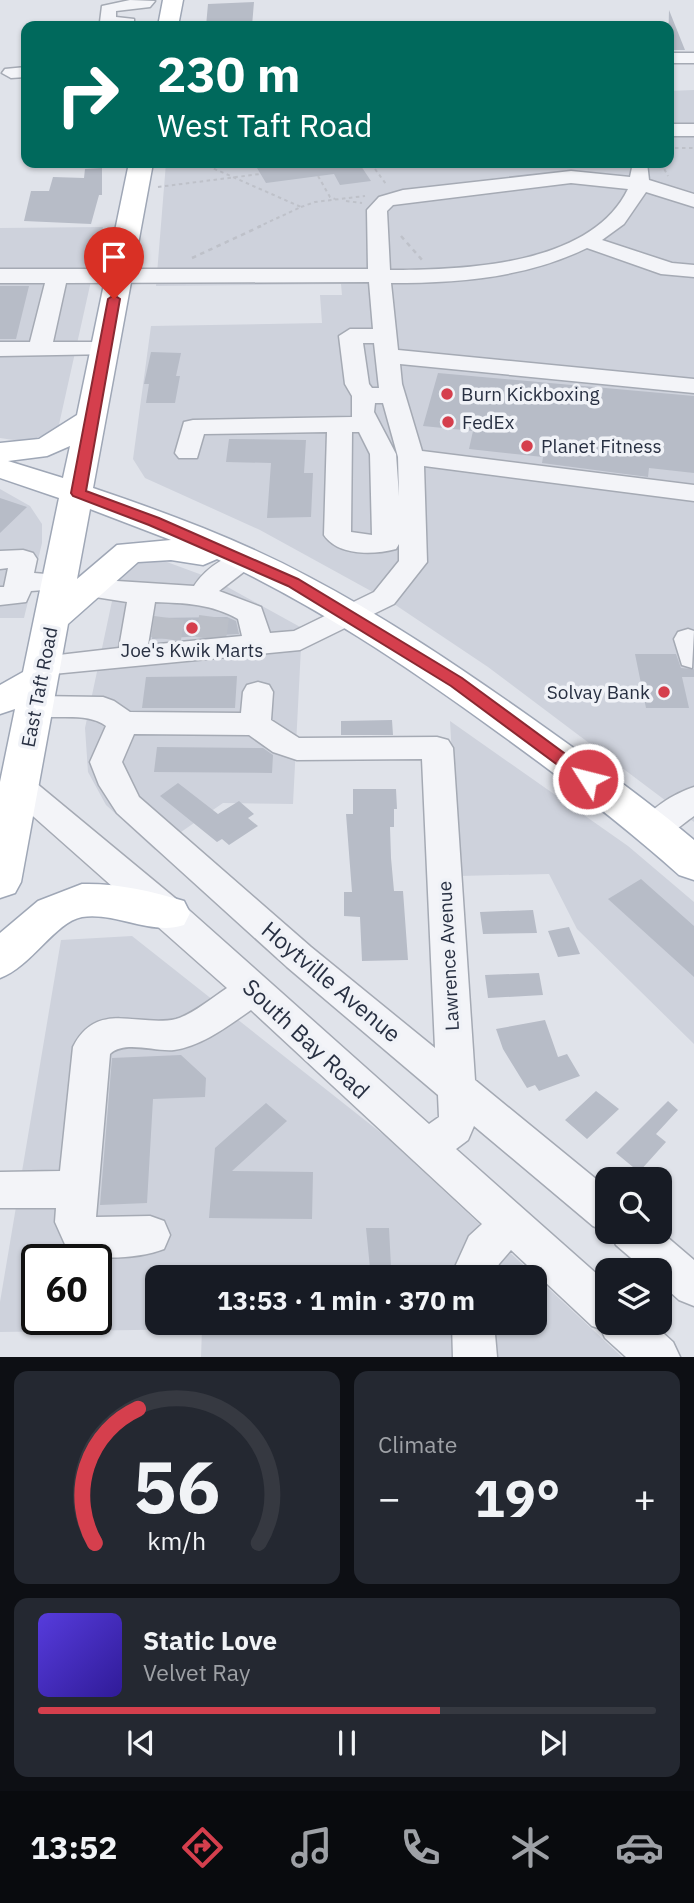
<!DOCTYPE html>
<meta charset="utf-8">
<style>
:root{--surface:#171b24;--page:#242831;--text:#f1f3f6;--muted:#9ea1a6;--line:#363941;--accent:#d53f4d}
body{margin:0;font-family:"IBM Plex Sans",sans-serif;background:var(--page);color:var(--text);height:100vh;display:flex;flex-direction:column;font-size:26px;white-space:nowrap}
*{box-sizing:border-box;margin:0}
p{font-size:23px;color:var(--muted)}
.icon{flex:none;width:38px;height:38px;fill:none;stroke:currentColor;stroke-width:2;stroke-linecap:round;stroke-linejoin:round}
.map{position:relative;height:1357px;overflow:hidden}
.drawer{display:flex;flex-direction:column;gap:14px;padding:14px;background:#0d0f14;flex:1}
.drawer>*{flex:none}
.banner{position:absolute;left:21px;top:21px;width:653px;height:147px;border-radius:14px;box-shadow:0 2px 5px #0004;background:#00695c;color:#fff;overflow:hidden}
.buttons{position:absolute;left:595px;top:1167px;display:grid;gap:14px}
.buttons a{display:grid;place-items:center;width:77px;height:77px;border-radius:14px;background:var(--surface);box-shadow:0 2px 5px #0004;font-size:35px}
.speed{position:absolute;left:21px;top:1244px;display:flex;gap:14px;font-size:35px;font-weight:700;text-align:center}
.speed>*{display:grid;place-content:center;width:91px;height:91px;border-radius:50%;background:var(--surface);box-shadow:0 2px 5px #0004;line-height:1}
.speed .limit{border:4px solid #111;border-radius:10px;background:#fff;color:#111}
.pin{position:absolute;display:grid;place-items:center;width:60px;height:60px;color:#fff;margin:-72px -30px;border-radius:50% 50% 50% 0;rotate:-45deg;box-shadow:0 0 7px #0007}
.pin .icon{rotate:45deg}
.me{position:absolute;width:77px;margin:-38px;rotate:306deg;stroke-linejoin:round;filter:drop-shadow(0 0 5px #0008)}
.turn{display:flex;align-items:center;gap:24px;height:147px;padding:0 21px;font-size:32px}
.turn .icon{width:91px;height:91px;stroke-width:2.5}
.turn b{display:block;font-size:49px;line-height:60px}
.big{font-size:52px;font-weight:700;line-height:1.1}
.drawer .card{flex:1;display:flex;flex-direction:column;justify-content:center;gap:10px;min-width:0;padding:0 24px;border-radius:14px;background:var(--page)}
.drawer .dial{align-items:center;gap:0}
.dial svg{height:182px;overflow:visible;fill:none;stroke:var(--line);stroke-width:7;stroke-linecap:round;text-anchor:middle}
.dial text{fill:var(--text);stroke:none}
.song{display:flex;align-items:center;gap:21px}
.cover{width:84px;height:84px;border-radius:10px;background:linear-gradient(135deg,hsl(250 70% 55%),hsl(250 70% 35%))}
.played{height:7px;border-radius:4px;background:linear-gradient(90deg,var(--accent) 65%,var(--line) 65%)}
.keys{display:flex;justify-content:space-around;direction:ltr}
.heat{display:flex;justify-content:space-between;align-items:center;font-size:38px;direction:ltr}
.drawer .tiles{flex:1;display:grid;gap:14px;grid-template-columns:1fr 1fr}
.card:last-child{grid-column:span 2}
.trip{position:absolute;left:145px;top:1265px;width:402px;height:70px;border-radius:14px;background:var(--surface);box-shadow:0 2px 5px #0004;font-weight:700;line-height:70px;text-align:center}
.menu{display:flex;height:112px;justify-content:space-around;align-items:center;background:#090b0e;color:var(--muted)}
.menu .icon{width:49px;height:49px}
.menu .selected{color:var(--accent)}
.menu b{font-size:32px;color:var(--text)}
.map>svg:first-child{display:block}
.built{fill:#ced2dc;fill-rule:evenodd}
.building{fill:#b7bcc7}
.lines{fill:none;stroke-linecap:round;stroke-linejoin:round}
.minor-tunnel{stroke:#bbbfc8;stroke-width:30;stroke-dasharray:30 15;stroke-linecap:butt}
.minor-casing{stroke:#a5aab4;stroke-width:3}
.major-casing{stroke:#9fa7b6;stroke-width:3}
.path-far1{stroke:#bec1c9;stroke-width:2;stroke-dasharray:3.5 3.5;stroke-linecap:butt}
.path{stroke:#bec1c9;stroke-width:2.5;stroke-dasharray:4.5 4.5;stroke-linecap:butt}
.minor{fill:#f3f4f8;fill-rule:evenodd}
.major{fill:#fff;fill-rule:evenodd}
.route{fill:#d53f4d;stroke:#8a2932;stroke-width:2}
.poi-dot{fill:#d53f4d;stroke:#f0f2f7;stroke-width:2.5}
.labels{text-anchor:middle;stroke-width:7;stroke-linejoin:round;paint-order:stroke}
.poi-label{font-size:19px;fill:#283042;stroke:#f0f2f7;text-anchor:start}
.street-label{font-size:19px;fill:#283042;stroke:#f0f2f7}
.near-street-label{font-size:23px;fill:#283042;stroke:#f0f2f7}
</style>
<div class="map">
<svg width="694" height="1357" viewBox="0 0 694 1357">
<rect width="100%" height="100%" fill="#e0e3ea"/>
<path class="built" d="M 694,90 L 694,822 L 488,667 L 391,602 L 260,530 L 145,478 L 133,459 L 151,326 L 322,323 L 320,295 L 342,295 L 341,284 L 156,286 L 166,163 L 668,163 L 669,91 Z
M 103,227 L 58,429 L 27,442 L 0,438 L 0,228 Z
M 0,489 L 30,506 L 42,524 L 42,543 L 24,618 L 0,618 Z
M 156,558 L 213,579 L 302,628 L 293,804 L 223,803 L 155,850 L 106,805 L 88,772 L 85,728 L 115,587 L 127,563 Z
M 450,721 L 628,846 L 694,902 L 694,1044 L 577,929 L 549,874 L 459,876 Z
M 132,936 L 385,1136 L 622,1357 L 201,1357 L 202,1329 L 0,1332 L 0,1302 L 61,940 ZM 37,1260 L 96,1260 L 96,1320 L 37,1320 ZM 158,1278 L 536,1278 L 536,1323 L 158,1323 Z"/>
<path class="building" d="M 254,2 L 252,26 L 206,26 L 208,4 Z
M 669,10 L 685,50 L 668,50 Z
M 254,163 L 359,163 L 371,181 L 340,185 L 334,174 L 266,183 Z
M 102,168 L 102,195 L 99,195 L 91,224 L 24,221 L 31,191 L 49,191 L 53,177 L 84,178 L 85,169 Z
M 0,286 L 29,286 L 16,339 L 0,339 Z
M 151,352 L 181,353 L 176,376 L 180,376 L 175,403 L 146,403 L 149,384 L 144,384 Z
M 438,373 L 694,396 L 694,473 L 649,468 L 648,477 L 542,463 L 543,457 L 469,449 L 473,431 L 423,426 Z
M 229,439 L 306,440 L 304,473 L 313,473 L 311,517 L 267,518 L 271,463 L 226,462 Z
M 0,498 L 27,507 L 0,533 Z
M 227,617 L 236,621 L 239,634 L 152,639 L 155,618 Z
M 635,654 L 676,654 L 681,668 L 694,669 L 694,677 L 682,677 L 689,708 L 646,708 Z
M 237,676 L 235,708 L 142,708 L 146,677 Z
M 392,720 L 393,735 L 341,735 L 341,721 Z
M 157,747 L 263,748 L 273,755 L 272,773 L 154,772 Z
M 178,783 L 218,814 L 239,801 L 254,814 L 248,818 L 258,826 L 229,845 L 222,839 L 217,842 L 160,796 Z
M 353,789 L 396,789 L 397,809 L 394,809 L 394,827 L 390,827 L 391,858 L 394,891 L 403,891 L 408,960 L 362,961 L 360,917 L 344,916 L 344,892 L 352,892 L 346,814 L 353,814 Z
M 641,879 L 694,926 L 694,977 L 608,899 Z
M 533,910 L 537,933 L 483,934 L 480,912 Z
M 569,927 L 580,954 L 558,957 L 548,931 Z
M 539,973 L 543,995 L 488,998 L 485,975 Z
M 545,1020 L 558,1057 L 567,1054 L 580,1076 L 539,1091 L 535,1085 L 527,1088 L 503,1049 L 496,1029 Z
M 181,1055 L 206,1078 L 205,1097 L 153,1099 L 147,1203 L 100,1205 L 112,1058 Z
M 596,1091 L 619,1109 L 587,1139 L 565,1120 Z
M 668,1101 L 678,1110 L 656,1134 L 666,1142 L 639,1172 L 616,1153 Z
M 266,1103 L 287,1121 L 232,1171 L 313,1172 L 312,1219 L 209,1218 L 215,1148 Z
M 366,1228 L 389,1228 L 391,1267 L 370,1268 Z"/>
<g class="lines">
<path class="minor-tunnel" d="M 166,639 L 169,618
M 211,639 L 214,617"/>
<g class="minor-casing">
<path id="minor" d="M 130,0 L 155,1 L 150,7 L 116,11 L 116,17 L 134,19 L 134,26 L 102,26 L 100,22 L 102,6 Z
M 668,53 L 694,53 L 694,63 L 668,63 Z
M 26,67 L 26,77 L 11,78 L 2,73 L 5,69 Z
M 668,124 L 694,124 L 694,136 L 668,136 Z
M 633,163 L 647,163 L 649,180 L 694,194 L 694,207 L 646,192 L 624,224 L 602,240 L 672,263 L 694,265 L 694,277 L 661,274 L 587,248 C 525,278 459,283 391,283 L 398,350 L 694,379 L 694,393 L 400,364 L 402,384 L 422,451 L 694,485 L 694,501 L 424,466 L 427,562 L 394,604 L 300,650 L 43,675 L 33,672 L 28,665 L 33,658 L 119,648 L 127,602 L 76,594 L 72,588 L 76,582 L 86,579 L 194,586 C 206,568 231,549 254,555 L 258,561 L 219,591 L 261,607 L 270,633 L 294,631 L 374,592 L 399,561 L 399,544 L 396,549 C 373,555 338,556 324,535 L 327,432 L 204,434 L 197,458 L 179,458 L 175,453 L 184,422 L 193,420 L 352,417 L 352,396 L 345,384 L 339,336 L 350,329 L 373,329 L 369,282 L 66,283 L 53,342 L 105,342 L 113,344 L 117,349 L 113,354 L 0,356 L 0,342 L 30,342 L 45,283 L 0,283 L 0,269 L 368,269 L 367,210 L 379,197 L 403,190 L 571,171 L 630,177 ZM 571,183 L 628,189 C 591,266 463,270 390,270 L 387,211 L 393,205 ZM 363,343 L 374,343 L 379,388 L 372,388 L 369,384 ZM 375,403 L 383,403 L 398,457 L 399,496 L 396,454 L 374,412 ZM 352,432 L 359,432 L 370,454 L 372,535 L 351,532 ZM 155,602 C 185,603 212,604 238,619 L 242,636 L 148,645 Z
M 23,550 L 33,553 L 37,559 L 34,573 L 70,576 L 74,582 L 70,588 L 31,591 L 26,602 L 0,605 L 0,587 L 4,587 L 8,568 L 0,569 L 0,551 Z
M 688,629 L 694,631 L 692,668 L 682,665 L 674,639 L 678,632 Z
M 258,682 L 269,685 L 273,692 L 271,720 L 299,738 L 437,737 L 448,740 L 453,748 L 475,1080 L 607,1188 L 607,1232 L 593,1226 L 474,1126 L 468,1140 L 456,1149 L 607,1283 L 607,1323 L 652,1323 L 673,1342 L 680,1357 L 626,1357 L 605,1338 L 601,1329 L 592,1326 L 511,1250 L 499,1264 L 492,1278 L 450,1278 L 469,1236 L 482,1224 L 251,1010 C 228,1026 202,1046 174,1050 C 155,1052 125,1040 110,1054 L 96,1217 L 150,1216 L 164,1221 L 170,1235 L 164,1249 C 138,1259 94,1261 68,1251 L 55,1222 L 56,1208 L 0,1208 L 0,1172 L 60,1171 L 73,1047 C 97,999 139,1028 176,1019 C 193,1014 212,998 227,988 L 8,794 L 3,786 L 8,778 L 19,774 L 30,778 L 181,903 L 429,1124 L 439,1117 L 438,1095 L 287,967 L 117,813 L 99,785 L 90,762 L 106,726 C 85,710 51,722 25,714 L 21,707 L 25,700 L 36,696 L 103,697 L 114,701 L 130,712 L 241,713 L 243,692 L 247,685 ZM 134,734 L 249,735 L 273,752 L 297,760 L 422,759 L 435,1048 L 311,947 L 139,797 L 122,762 Z
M 694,787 L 694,816 C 677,828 664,843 642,837 L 638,828 C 647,810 675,793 694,787 Z
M 660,1231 L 694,1260 L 694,1306 L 679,1300 L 660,1283 L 660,1270 L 645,1270 L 616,1245 L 610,1232 Z
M 452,1323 L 494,1323 L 497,1357 L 453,1357 Z"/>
</g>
<g class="major-casing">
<path id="major" d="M 163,0 L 183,0 L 178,26 L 158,26 Z
M 129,163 L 153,163 L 93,488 C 167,513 240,540 309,577 C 387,618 461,668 533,719 C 588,758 643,797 694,840 L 694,880 L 679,875 C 620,822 556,774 492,728 C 404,664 315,605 217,559 L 203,565 L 171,560 L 138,562 L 68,624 L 21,882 L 15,893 L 0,898 L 0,782 L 15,709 L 0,714 L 0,685 L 23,672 L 59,498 L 0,478 L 0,443 L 39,439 L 77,415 ZM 70,446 L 63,478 L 8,461 L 47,456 ZM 90,509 L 171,540 L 117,545 L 77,579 Z
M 82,884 C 116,883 152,891 184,901 L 190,913 L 184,925 C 151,936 117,912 82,917 C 55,922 31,967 0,978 L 0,933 L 38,901 Z"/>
</g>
<path class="path-far1" d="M 668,148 L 694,148
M 201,163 L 301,207 L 258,227
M 661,163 L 668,176
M 375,169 L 386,184
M 318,176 L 330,197 L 335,199
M 158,187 L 260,174
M 346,201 L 362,203
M 301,207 L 315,202 L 365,196"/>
<path class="path" d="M 401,236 L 423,261
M 192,258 L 261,226"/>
<use href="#minor" class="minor"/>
<use href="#major" class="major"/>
</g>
<path class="route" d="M 114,295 L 120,299 L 86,491 L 159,518 L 298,579 L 462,678 L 594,775 L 596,779 L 594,783 L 582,783 L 451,686 L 288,586 L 149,525 L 73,496 L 71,493 L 108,299 Z"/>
<g class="poi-dot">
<circle cx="447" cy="394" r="7"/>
<circle cx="448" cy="422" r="7"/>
<circle cx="527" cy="446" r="7"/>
<circle cx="192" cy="628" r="7"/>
<circle cx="664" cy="692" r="7"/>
</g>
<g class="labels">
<g class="poi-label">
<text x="461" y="401">Burn Kickboxing</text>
<text x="462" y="429">FedEx</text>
<text x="541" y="453">Planet Fitness</text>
<text x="192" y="657" text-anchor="middle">Joe's Kwik Marts</text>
<text x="650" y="699" text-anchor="end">Solvay Bank</text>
</g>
<g class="street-label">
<text transform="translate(39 687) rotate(-79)" y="7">East Taft Road</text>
<text transform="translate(448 956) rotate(-93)" y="7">Lawrence Avenue</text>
</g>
<g class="near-street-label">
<text transform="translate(331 982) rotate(40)" y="8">Hoytville Avenue</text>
<text transform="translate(306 1039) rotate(43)" y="8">South Bay Road</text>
</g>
</g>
</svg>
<div class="buttons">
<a><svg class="icon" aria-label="search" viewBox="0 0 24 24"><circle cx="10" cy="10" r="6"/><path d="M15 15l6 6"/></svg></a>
<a><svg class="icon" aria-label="layers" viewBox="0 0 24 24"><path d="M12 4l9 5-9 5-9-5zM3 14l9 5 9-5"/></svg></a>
</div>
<div class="speed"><div class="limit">60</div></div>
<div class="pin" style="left:114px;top:299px;background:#d93025"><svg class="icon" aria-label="arrive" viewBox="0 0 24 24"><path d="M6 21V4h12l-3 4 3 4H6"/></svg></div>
<svg class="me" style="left:588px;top:779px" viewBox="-20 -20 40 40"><circle r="17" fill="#d53f4d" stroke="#fff" stroke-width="3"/><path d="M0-11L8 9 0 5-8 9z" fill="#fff"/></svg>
<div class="trip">13:53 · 1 min · 370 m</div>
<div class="banner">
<div class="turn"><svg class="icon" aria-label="right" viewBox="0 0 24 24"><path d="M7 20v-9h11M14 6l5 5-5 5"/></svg><div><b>230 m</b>West Taft Road</div></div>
</div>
</div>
<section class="drawer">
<div class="tiles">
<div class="card dial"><svg viewBox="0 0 100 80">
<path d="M14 69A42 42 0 1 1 86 69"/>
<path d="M14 69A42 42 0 0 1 33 10" stroke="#d53f4d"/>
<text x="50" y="56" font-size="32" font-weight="700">56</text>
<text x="50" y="72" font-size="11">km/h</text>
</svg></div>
<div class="card"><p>Climate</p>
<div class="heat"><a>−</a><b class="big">19°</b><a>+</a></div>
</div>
<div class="card">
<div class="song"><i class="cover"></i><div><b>Static Love</b><p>Velvet Ray</p></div></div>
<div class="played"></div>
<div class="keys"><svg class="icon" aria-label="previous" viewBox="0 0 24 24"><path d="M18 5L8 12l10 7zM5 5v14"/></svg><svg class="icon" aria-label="pause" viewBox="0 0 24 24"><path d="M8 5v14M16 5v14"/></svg><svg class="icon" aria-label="next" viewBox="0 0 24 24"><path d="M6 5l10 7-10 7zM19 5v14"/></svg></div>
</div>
</div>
</section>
<nav class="menu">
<b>13:52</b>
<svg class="icon selected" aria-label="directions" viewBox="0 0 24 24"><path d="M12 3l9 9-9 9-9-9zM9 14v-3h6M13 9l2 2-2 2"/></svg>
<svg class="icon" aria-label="music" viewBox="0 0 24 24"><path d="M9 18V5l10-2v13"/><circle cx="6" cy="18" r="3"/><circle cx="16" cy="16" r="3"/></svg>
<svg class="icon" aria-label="phone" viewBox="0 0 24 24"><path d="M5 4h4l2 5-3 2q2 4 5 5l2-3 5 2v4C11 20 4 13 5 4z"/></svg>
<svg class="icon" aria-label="climate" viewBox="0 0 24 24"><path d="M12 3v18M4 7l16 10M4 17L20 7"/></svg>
<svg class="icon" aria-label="car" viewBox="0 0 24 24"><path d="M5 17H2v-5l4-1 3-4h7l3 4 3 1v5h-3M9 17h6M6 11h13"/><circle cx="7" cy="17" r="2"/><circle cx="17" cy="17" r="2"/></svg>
</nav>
